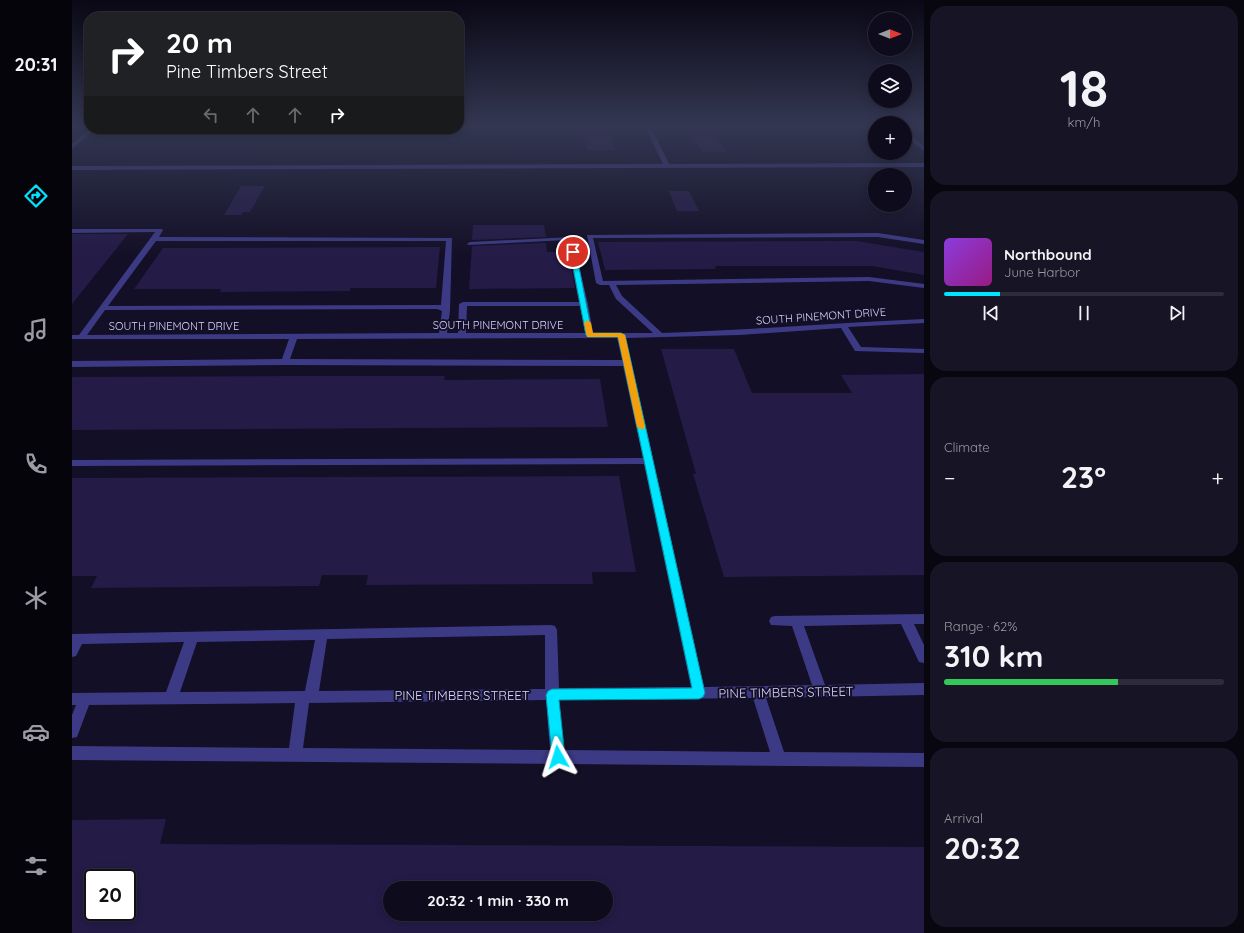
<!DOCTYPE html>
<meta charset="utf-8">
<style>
:root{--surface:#0e0b1c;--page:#171425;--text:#f1f3f6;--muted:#9b9ba3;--line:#2e2b3b;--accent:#00e5ff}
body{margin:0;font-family:Quicksand,sans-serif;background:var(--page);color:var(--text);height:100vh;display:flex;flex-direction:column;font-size:15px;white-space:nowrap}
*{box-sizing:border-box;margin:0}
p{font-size:13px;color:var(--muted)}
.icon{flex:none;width:22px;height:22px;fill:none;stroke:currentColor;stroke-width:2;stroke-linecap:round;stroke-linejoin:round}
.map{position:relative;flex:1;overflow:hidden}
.sheet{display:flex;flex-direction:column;gap:6px;padding:6px;background:#08060f;width:320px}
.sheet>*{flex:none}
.guide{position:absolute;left:12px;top:12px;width:380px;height:122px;border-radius:16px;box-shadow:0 2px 10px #0003,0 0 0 1px var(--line);background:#202124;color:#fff;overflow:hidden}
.needle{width:26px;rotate:90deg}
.fabs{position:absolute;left:796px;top:12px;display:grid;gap:8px}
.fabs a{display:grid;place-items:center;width:44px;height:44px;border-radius:50%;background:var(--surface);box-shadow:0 2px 10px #0003,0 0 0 1px var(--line);font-size:20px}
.speed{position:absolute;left:12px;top:869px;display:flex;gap:8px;font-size:20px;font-weight:700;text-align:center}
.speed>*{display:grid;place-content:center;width:52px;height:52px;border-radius:50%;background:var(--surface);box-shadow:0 2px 10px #0003,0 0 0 1px var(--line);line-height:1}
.speed .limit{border:2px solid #111;border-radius:6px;background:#fff;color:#111}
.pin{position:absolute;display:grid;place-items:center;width:34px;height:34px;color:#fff;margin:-17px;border:2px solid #fff;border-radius:50%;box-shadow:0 1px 4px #0007}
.me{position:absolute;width:44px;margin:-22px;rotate:354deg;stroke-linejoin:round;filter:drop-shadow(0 0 3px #0008)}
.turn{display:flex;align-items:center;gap:14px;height:84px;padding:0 16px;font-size:18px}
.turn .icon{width:52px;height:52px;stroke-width:2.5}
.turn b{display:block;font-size:28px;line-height:34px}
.lanes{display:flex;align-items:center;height:38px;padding:0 16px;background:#0003;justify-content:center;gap:20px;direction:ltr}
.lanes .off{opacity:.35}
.big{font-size:30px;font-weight:700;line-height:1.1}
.sheet .card{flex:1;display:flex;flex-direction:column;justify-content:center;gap:6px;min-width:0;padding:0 14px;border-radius:16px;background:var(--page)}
.sheet .dial{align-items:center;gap:0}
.dial b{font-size:52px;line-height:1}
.song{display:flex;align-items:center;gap:12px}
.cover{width:48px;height:48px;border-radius:6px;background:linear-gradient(135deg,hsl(270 70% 55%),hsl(310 70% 35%))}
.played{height:4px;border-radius:2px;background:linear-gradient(90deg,var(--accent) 20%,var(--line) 20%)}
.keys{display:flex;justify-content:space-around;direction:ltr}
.heat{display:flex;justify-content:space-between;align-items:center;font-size:22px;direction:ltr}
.charge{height:6px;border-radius:3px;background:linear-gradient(90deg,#34c759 62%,var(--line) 0)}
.trip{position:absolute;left:311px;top:881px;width:230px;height:40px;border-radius:20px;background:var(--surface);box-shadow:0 2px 10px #0003,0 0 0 1px var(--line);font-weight:700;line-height:40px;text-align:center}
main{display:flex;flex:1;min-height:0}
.dock{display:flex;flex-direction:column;width:72px;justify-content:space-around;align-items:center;background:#06040b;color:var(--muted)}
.dock .icon{width:28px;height:28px}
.dock .selected{color:var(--accent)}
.dock b{font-size:18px;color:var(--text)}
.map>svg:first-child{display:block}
.building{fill:#241b47;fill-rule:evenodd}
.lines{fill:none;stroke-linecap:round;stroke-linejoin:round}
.minor{fill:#3d3a85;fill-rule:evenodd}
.route{fill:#00e5ff;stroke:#0095a6}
.slow{fill:#f59e0b}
.labels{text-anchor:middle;stroke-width:4;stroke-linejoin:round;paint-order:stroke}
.street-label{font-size:11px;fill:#d9d4ff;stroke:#130f26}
.near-street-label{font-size:13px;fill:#d9d4ff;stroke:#130f26}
</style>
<main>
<nav class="dock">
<b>20:31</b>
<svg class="icon selected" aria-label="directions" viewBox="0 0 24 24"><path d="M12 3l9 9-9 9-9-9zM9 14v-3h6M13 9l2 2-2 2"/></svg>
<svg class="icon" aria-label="music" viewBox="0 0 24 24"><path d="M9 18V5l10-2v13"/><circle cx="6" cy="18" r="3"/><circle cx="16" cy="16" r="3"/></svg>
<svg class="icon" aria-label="phone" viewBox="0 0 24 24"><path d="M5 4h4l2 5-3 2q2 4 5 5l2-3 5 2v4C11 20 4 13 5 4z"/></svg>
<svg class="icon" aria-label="climate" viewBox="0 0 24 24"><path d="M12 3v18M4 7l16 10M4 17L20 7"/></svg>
<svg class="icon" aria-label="car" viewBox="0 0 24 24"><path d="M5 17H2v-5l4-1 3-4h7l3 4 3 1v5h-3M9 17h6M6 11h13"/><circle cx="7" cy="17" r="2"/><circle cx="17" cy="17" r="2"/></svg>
<svg class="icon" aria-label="filters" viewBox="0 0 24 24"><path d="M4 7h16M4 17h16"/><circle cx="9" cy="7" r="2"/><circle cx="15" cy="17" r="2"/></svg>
</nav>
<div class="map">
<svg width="852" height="933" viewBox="0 0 852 933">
<rect width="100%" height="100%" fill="#130f26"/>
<path class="building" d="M 509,125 L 536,125 L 543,150 L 515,150 Z
M 613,125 L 635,125 L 655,152 L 631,152 Z
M 169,186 L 193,186 L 178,212 L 171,212 L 169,215 L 152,215 Z
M 597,191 L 617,191 L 627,211 L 605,211 Z
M 401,225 L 472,225 L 474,237 L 400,240 Z
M 0,234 L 56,234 L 0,304 Z
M 785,241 L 852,252 L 852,275 L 800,266 L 644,266 L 643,269 L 533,270 L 526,242 Z
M 474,243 L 475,252 L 496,252 L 503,288 L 397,289 L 400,246 Z
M 368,247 L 364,288 L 278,288 L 278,291 L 148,292 L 149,289 L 62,289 L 91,248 Z
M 589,349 L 662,349 L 680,393 L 780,393 L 769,375 L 852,374 L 852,575 L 652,577 L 621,474 L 624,474 Z
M 218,376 L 373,376 L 372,380 L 528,379 L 536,427 L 0,430 L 0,377 Z
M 547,476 L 564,572 L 520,572 L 521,584 L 294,585 L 296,575 L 250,575 L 247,586 L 19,588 L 25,576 L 0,576 L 0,478 Z
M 94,819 L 88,844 L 852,847 L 852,933 L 0,933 L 0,820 ZM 21,878 L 55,878 L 55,912 L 21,912 ZM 318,888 L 534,888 L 534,914 L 318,914 Z"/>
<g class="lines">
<path class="minor" d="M 572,125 L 578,125 L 597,164 L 852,163 L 852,167 L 0,170 L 0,166 L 591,164 Z
M 17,129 L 23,129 L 0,149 L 0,144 Z
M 833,131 L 852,146 L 852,151 L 833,136 Z
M 0,229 L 90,229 L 91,230 L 87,237 L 380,238 L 378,311 L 375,333 L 386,333 L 387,304 L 391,302 L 507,302 L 495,240 L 396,245 L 395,244 L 398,242 L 500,237 L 516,304 L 521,333 L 581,333 L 544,299 L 537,285 L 528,285 L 524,283 L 515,235 L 806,233 L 852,240 L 852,244 L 806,237 L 521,238 L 531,281 L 797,277 L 852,284 L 852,288 L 797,281 L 544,285 L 550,296 L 590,333 C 678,330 765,323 852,319 L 852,323 L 776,327 L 789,347 L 852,349 L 852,353 L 783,351 L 769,328 L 668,335 L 554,338 L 632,687 L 740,685 L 720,626 L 699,625 L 697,621 L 699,617 L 703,616 L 852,614 L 852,624 L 842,624 L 852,645 L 852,663 L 847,662 L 829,624 L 732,626 L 753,685 L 852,683 L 852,695 L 694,698 L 712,752 L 852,753 L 852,767 L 0,760 L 0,746 L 217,748 L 223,703 L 17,705 L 5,737 L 0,738 L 0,715 L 4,705 L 0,705 L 0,693 L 94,692 L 112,642 L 10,644 L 4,656 L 0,657 L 0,634 L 479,625 L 483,626 L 485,630 L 487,688 L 619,687 L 572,464 L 0,466 L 0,460 L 571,458 L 551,366 L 213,365 L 0,367 L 0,361 L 210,359 L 217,339 L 0,339 L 0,335 L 7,335 L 83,232 L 0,233 ZM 84,241 L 374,241 L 369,305 L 36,306 ZM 395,306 L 508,306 L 513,333 L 394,333 ZM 365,309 L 370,311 L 367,333 L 15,335 L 33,310 ZM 545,338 L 550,360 L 218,359 L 225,339 ZM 473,635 L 473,689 L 247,691 L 255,639 ZM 243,640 L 233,691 L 108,692 L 125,642 ZM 681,698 L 698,752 L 492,750 L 487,700 ZM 474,700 L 478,750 L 231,748 L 237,703 Z"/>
</g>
<linearGradient id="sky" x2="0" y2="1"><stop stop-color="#0a0815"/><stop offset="0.49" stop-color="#333752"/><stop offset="1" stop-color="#333752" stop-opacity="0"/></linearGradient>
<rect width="852" height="256" fill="url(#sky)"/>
<path class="route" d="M 501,250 L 504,252 L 520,333 L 549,333 L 553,335 L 633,693 L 631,697 L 627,699 L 487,700 L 493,757 L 491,762 L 486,763 L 482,762 L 480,757 L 474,695 L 476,691 L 480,689 L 620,688 L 546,337 L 517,337 L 514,335 L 498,252 Z"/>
<path class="slow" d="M 516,320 L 519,323 L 521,333 L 549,333 L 553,335 L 573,427 L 572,429 L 569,429 L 565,427 L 546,337 L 515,337 L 512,323 Z"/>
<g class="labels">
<g class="street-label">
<text transform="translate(749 316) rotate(-4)" y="4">SOUTH PINEMONT DRIVE</text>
<text x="426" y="329">SOUTH PINEMONT DRIVE</text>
<text x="102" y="330">SOUTH PINEMONT DRIVE</text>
</g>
<g class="near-street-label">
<text transform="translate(714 692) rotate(-1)" y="5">PINE TIMBERS STREET</text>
<text x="390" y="700">PINE TIMBERS STREET</text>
</g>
</g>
</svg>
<div class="fabs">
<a><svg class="needle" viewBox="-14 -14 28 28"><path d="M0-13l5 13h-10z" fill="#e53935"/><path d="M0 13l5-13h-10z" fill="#9b9ba3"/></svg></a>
<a><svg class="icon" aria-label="layers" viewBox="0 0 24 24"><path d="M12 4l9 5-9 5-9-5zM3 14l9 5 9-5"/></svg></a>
<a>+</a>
<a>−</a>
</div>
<div class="speed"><div class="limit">20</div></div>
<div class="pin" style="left:501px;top:252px;background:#d93025"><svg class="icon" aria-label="arrive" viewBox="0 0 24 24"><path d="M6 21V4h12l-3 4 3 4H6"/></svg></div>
<svg class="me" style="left:486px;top:757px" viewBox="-20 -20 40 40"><path d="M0-17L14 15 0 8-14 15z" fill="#00e5ff" stroke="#fff" stroke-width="4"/></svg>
<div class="trip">20:32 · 1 min · 330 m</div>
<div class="guide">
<div class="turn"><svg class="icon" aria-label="right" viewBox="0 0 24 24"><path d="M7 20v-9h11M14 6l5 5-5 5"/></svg><div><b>20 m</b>Pine Timbers Street</div></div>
<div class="lanes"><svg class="icon off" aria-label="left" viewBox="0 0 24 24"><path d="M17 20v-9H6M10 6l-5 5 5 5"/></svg><svg class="icon off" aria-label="ahead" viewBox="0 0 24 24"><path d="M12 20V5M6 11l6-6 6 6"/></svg><svg class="icon off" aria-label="ahead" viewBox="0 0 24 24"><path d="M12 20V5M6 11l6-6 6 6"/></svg><svg class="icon" aria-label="right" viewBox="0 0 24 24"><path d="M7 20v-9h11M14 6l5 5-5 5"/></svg></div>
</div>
</div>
<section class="sheet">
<div class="card dial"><b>18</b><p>km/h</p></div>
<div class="card">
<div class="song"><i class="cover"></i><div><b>Northbound</b><p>June Harbor</p></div></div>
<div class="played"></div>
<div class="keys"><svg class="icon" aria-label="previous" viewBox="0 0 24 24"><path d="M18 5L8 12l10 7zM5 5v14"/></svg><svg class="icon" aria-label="pause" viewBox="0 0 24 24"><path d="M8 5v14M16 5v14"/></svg><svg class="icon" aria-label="next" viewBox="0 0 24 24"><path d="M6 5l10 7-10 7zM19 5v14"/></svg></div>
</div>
<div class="card"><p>Climate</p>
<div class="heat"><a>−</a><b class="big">23°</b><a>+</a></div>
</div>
<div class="card"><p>Range · 62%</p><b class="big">310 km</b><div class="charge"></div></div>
<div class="card"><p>Arrival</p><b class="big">20:32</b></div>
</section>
</main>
